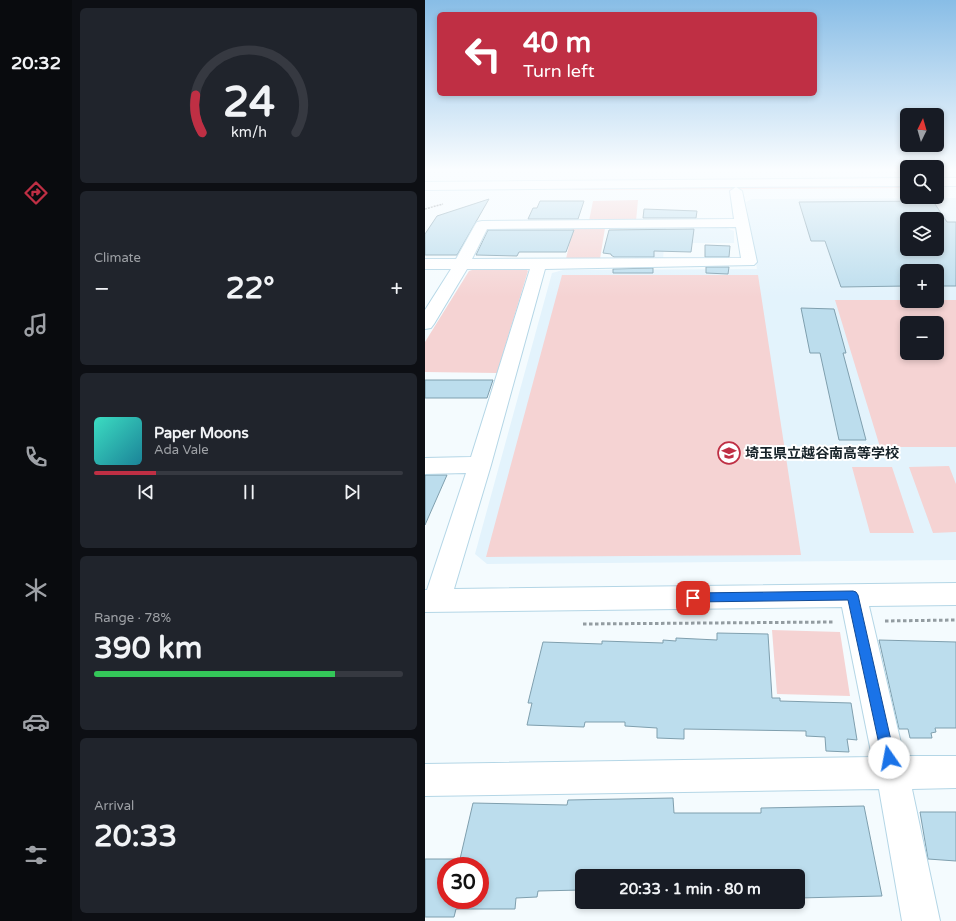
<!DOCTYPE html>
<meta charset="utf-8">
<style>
:root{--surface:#171b24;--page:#20242c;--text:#f1f3f6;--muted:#9ea1a6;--line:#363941;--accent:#bf2f44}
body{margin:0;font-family:"Varela Round","Noto Sans JP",sans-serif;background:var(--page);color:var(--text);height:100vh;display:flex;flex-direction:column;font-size:15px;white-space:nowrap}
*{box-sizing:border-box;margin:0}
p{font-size:13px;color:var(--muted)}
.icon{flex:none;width:22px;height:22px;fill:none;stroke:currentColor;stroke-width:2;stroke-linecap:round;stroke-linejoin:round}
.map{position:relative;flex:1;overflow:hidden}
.drawer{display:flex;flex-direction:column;gap:8px;padding:8px;background:#0d0f14;width:353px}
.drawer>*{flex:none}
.hud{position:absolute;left:12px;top:12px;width:380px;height:84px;border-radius:6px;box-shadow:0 2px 6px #0003;background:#bf2f44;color:#fff;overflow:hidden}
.needle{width:26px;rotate:5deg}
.tools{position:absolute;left:475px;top:108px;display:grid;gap:8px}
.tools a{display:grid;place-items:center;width:44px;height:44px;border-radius:6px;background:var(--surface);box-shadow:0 2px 6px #0003;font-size:20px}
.speed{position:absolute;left:12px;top:857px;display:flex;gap:8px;font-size:20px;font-weight:700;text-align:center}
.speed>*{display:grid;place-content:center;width:52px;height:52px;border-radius:50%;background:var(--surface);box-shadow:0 2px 6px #0003;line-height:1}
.speed .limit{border:6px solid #d22;background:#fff;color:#111}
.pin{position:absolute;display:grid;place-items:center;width:34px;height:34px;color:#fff;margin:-17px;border-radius:8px;box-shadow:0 2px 6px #0006}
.me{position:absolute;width:44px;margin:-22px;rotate:348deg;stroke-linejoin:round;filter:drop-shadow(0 0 3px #0008)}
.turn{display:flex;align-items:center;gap:14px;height:84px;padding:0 20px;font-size:18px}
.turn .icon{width:52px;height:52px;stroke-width:2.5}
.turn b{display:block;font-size:28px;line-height:34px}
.big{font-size:30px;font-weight:700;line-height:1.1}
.drawer .card{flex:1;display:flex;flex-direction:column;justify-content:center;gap:6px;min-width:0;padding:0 14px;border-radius:6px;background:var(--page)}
.drawer .dial{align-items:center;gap:0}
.dial svg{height:104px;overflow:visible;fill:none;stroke:var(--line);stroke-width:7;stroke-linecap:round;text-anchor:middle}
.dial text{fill:var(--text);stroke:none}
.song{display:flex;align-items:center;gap:12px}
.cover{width:48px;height:48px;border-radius:6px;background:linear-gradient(135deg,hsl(170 70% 55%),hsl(190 70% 35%))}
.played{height:4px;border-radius:2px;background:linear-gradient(90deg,var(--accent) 20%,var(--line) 20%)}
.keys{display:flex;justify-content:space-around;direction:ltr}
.heat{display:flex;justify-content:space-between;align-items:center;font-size:22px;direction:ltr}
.charge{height:6px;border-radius:3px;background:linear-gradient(90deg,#34c759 78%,var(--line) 0)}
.trip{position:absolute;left:150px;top:869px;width:230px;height:40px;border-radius:6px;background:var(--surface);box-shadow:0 2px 6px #0003;font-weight:700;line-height:40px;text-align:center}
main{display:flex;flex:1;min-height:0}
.tabs{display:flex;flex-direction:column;width:72px;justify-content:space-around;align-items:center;background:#090b0e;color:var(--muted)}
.tabs .icon{width:28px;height:28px}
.tabs .selected{color:var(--accent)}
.tabs b{font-size:18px;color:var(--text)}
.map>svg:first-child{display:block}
.built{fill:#e3f3fc;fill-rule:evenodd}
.green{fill:#f5d3d3;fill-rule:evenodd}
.building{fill:#bcdded;stroke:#7f9fae;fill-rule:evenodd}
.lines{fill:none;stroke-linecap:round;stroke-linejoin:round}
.minor-casing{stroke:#b4d6e6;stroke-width:2}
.path-far1{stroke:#939ca1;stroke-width:1.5;stroke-dasharray:2 1;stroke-linecap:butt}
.path{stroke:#939ca1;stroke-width:3;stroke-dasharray:3.5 2.5;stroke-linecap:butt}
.minor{fill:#fff;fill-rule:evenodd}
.route{fill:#1a73e8;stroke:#114b97}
.labels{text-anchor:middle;stroke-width:4;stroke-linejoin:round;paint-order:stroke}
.poi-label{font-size:14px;font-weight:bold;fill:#172329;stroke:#fff;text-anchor:start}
</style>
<main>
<nav class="tabs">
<b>20:32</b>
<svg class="icon selected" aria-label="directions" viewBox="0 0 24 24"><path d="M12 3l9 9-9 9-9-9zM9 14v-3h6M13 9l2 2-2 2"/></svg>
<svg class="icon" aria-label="music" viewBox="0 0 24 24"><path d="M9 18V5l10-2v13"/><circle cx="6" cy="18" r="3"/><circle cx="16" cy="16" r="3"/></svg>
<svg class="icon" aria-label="phone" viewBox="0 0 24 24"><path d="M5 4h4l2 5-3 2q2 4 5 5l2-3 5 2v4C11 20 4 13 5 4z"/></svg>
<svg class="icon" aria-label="climate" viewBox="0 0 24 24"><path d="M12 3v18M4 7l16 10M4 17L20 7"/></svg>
<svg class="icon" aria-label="car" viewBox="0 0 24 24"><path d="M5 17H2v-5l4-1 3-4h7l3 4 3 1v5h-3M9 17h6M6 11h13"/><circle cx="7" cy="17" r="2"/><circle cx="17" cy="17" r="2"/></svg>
<svg class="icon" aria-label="filters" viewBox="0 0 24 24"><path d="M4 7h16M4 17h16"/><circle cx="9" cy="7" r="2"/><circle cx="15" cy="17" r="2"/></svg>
</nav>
<section class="drawer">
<div class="card dial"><svg viewBox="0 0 100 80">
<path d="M14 69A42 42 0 1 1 86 69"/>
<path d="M14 69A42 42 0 0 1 9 40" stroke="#bf2f44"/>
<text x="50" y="56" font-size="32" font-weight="700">24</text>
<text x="50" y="72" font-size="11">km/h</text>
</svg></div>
<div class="card"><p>Climate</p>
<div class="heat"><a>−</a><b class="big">22°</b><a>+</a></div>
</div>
<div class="card">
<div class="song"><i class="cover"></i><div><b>Paper Moons</b><p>Ada Vale</p></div></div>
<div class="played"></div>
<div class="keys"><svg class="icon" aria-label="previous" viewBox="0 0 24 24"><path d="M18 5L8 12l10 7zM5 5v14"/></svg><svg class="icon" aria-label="pause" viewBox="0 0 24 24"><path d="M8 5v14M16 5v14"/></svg><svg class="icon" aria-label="next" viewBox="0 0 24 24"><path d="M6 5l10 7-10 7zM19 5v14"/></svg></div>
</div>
<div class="card"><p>Range · 78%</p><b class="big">390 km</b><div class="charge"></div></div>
<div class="card"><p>Arrival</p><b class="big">20:33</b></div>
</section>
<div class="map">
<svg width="531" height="921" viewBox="0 0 531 921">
<rect width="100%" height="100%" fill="#f4fbfe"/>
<path class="built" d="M 531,198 L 531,560 L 62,564 L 50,554 L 127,273 L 138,270 L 332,269 L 321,202 L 327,199 ZM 482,219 L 512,219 L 512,249 L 482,249 ZM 482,271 L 512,271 L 512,301 L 482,301 ZM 482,323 L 512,323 L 512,353 L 482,353 Z
M 265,226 L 297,226 L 309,231 L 309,243 L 264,243 Z
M 215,227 L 241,227 L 238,259 L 210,258 Z"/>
<path class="green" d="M 482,185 L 482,188 L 160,190 L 100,188 Z
M 213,200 L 211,221 L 164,221 L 168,201 Z
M 148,228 L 180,228 L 175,259 L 141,259 Z
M 99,267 L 103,271 L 72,373 L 0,372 L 0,342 L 44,271 L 53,268 Z
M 137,275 L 333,275 L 376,555 L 61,557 Z
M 410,300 L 531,300 L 531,447 L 455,447 ZM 482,323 L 512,323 L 512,353 L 482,353 Z
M 524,466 L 531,484 L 531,532 L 508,533 L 484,467 Z
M 427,467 L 467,467 L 489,533 L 445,533 Z
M 347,630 L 415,632 L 425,696 L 352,694 Z"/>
<path class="building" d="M 64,199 L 32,255 L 0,255 L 0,234 L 12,216 Z
M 115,201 L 159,201 L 153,219 L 103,219 L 108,208 L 112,208 Z
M 508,201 L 522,222 L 531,222 L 531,286 L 512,286 L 512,271 L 482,271 L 482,286 L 416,287 L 400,241 L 386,241 L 374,202 ZM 482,219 L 512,219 L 512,249 L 482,249 Z
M 219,209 L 272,211 L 271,218 L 218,218 Z
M 269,229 L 266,252 L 229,251 L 229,257 L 189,257 L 186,255 L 186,254 L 178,253 L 184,230 Z
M 63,230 L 149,230 L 141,252 L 94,252 L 92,256 L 51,255 Z
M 280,245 L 305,246 L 304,257 L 280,257 Z
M 281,267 L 304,267 L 303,274 L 281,273 Z
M 228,268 L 228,273 L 188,273 L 188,269 Z
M 376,308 L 409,309 L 421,353 L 418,353 L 441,440 L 414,440 L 395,353 L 385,353 Z
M 0,380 L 68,380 L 62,398 L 0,398 Z
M 0,475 L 22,475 L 0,525 Z
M 292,633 L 343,634 L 347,698 L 355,698 L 355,701 L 426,703 L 432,740 L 422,739 L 424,752 L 401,751 L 400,737 L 381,736 L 381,731 L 259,729 L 259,739 L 232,738 L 232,728 L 200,726 L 200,722 L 160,722 L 159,727 L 102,725 L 107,703 L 103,703 L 118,642 L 177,644 L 177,641 L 238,643 L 238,640 L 251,641 L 251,638 L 292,640 Z
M 454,640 L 531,642 L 531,728 L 510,728 L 511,732 L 506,733 L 507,738 L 485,738 L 483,729 L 474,729 Z
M 248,798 L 249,813 L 336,813 L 336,808 L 439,806 L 457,896 L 373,898 L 373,876 L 157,876 L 157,890 L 113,891 L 112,897 L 91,898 L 90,909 L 31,909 L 29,917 L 0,917 L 0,859 L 35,859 L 48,803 L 142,805 L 143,800 ZM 21,866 L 55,866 L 55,900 L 21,900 Z
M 495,812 L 531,812 L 531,861 L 503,859 Z"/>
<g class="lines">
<g class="minor-casing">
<path id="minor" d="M 482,178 L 482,186 L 311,187 L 317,191 L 332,262 L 329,265 L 120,269 L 66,465 L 29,589 L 531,583 L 531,605 L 444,606 L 479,756 L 531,756 L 531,788 L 487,789 L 515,921 L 477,921 L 454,789 L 0,796 L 0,764 L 447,757 L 417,607 L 0,612 L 0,590 L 2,590 L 41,473 L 0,474 L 0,458 L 46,457 L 105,269 L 42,269 L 9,324 L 6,328 L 0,329 L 0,310 L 26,269 L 0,269 L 0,259 L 31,259 L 50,225 L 52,222 L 57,221 L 309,219 L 305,191 L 311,187 L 0,190 L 0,182 ZM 311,227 L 316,258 L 47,259 L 62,229 Z
M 512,178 L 531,178 L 531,186 L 512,186 Z"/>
</g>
<path class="path-far1" d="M 0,209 L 18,204"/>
<path class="path" d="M 460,621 L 531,620
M 158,624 L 409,622"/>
<use href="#minor" class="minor"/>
</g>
<linearGradient id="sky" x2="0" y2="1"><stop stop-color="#88bde6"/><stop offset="0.57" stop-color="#fafdff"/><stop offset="1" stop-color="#fafdff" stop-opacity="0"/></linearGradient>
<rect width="531" height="297" fill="url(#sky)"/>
<path class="route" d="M 428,591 L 431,592 L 433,595 L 470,758 L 468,762 L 464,764 L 459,762 L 457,758 L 423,600 L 268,602 L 264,601 L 262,598 L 264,594 L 268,593 Z"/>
<defs>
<g id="school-ring" transform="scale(1.15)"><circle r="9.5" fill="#fff" stroke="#bf2f44" stroke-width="1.5"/><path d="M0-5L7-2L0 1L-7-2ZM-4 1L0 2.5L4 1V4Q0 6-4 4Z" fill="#bf2f44"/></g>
</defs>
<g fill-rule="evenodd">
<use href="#school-ring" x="304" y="453"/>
</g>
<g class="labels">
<g class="poi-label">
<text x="320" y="458">埼玉県立越谷南高等学校</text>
</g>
</g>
</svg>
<div class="tools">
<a><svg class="needle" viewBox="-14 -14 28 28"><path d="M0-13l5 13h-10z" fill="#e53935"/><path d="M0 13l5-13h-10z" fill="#9ea1a6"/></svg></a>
<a><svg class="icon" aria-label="search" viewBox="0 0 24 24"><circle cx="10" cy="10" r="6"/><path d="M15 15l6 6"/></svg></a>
<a><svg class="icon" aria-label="layers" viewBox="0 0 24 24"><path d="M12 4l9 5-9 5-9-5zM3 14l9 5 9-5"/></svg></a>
<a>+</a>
<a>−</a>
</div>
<div class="speed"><div class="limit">30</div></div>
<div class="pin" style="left:268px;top:598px;background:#d93025"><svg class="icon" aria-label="arrive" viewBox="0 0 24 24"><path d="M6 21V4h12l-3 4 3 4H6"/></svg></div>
<svg class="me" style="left:464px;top:758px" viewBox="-20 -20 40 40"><circle r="19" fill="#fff"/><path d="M0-13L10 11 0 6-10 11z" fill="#1a73e8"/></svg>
<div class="trip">20:33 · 1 min · 80 m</div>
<div class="hud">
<div class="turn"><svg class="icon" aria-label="left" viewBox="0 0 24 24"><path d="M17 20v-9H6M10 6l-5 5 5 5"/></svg><div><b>40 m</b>Turn left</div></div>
</div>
</div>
</main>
